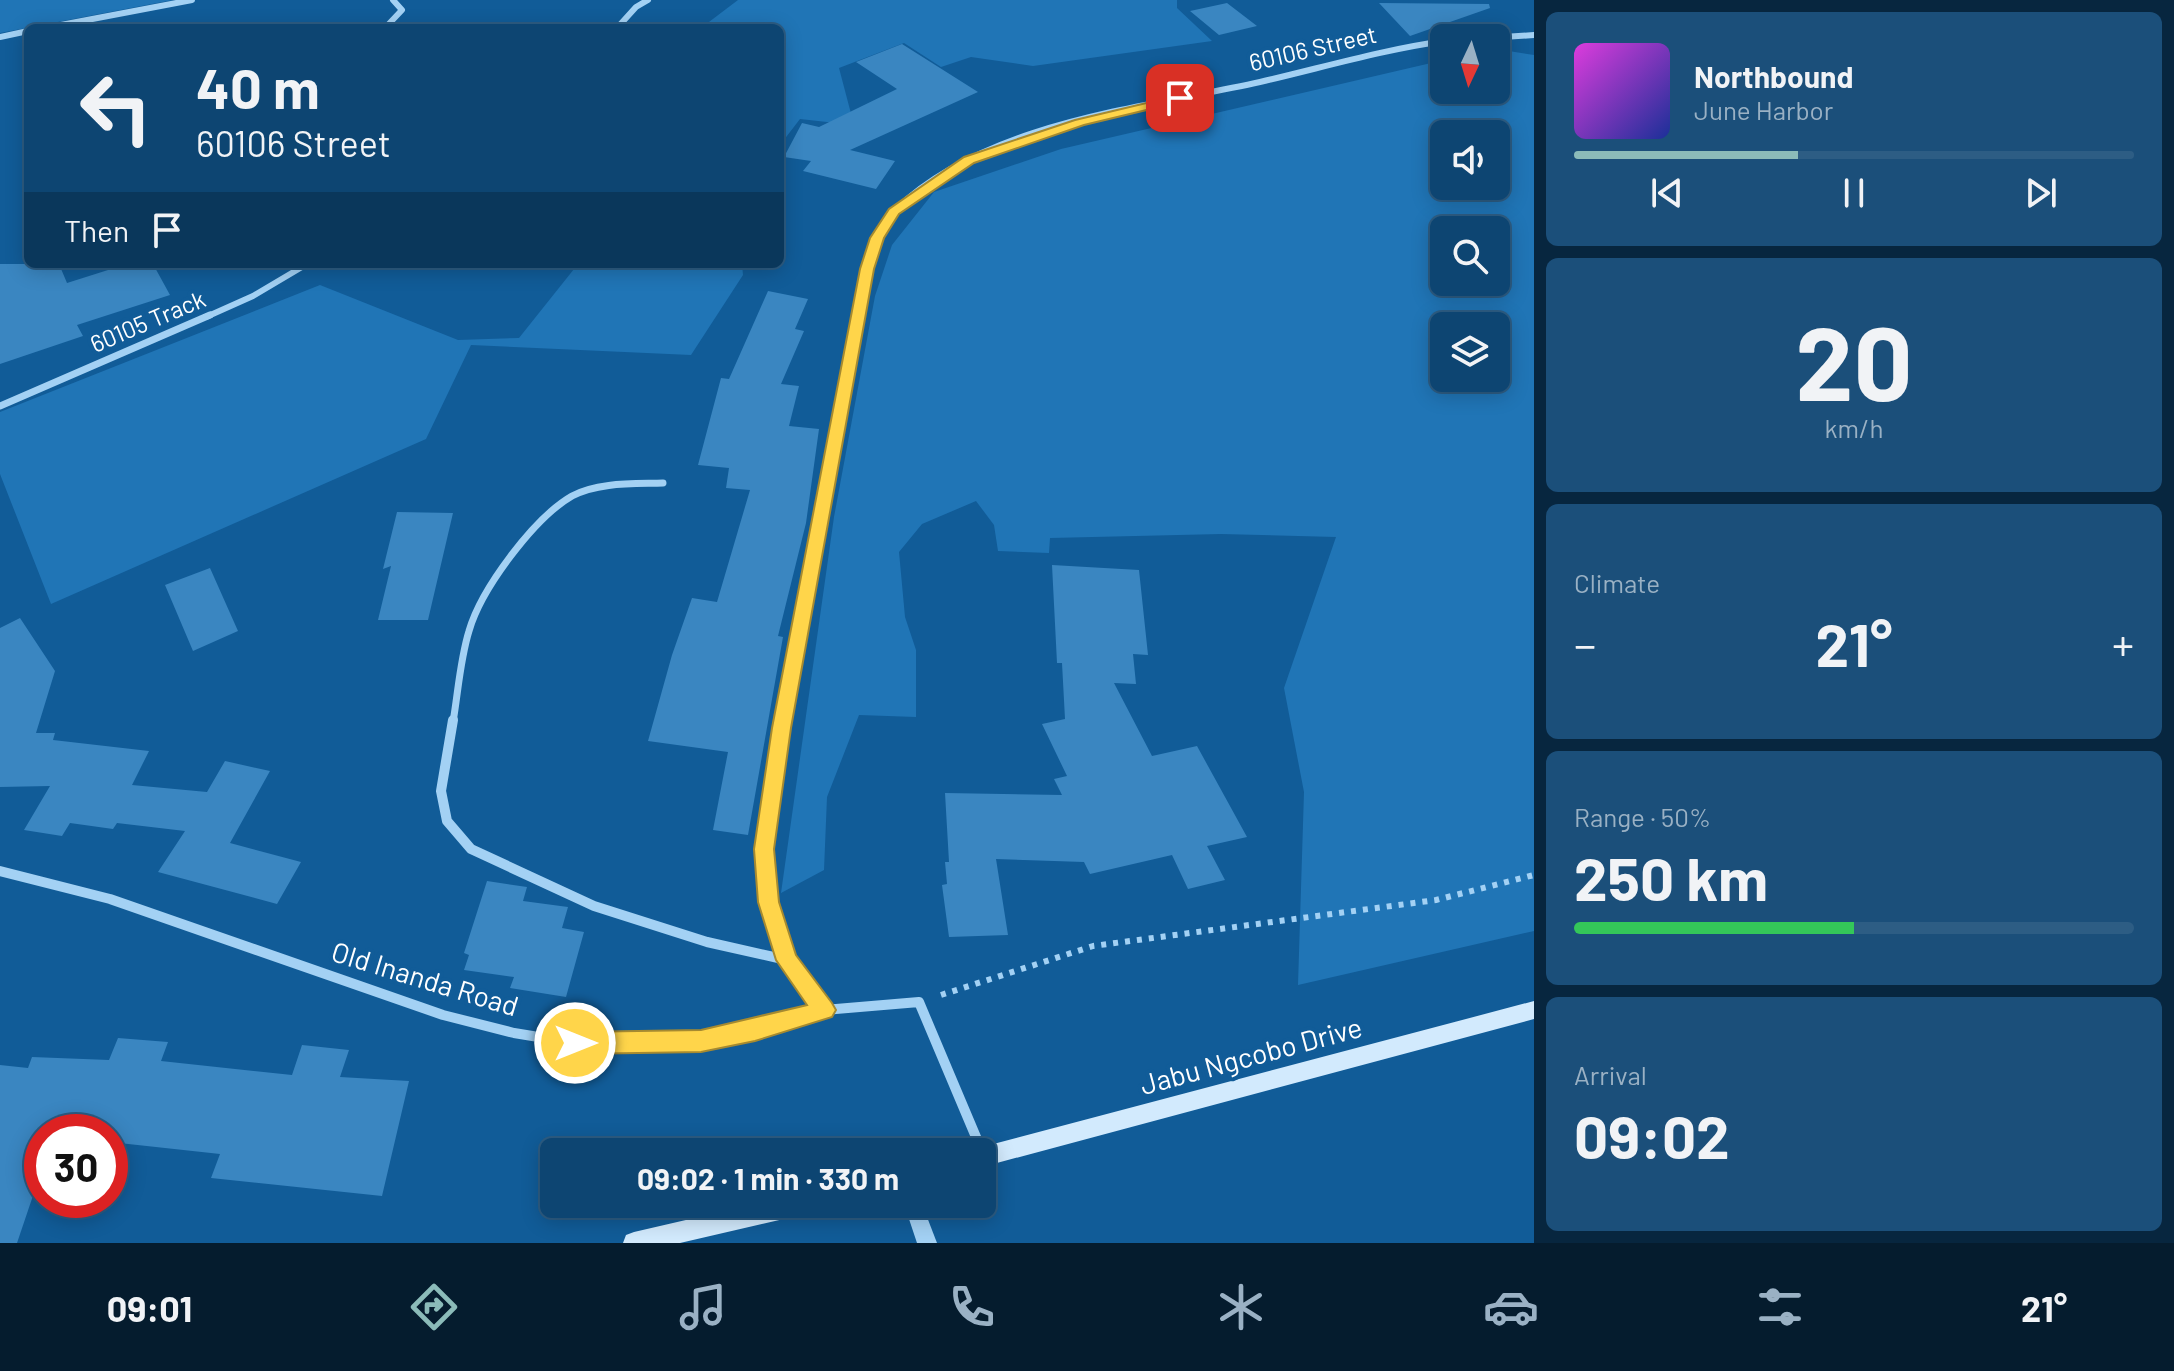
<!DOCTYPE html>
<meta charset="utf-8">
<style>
:root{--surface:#0d4572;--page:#1b4f7a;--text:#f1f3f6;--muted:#9ab1c4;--line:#2d5d84;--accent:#8bbbb9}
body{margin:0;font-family:Barlow,sans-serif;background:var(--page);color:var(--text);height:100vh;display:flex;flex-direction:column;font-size:30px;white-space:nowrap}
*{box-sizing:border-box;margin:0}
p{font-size:26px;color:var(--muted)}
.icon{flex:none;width:44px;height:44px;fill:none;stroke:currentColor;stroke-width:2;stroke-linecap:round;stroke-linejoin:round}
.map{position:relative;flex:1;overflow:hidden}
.details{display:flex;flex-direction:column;gap:12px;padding:12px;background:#07263f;width:640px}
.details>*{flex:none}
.hud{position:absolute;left:24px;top:24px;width:760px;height:244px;border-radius:12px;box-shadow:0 4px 20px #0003,0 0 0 2px var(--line);background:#0d4572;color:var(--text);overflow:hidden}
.needle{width:52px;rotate:184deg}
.controls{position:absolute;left:1430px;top:24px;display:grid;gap:16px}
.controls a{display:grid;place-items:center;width:80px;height:80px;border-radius:12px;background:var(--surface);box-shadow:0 4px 20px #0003,0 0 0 2px var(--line);font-size:40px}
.speed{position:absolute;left:24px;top:1114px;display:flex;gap:16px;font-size:40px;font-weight:700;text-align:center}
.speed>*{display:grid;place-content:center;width:104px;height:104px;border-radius:50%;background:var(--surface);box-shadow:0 4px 20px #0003,0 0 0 2px var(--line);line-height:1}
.speed .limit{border:12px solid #d22;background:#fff;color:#111}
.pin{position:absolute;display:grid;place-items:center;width:68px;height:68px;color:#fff;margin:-34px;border-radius:16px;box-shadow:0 4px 12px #0006}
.me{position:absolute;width:88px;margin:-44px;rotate:90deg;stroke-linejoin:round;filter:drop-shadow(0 0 6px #0008)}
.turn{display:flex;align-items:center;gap:28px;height:168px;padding:0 40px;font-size:36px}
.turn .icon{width:104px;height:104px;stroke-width:2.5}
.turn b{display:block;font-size:56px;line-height:68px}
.then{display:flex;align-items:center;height:76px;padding:0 40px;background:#0003;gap:16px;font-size:30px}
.big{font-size:60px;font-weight:700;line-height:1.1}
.details .widget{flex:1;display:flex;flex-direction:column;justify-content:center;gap:12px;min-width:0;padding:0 28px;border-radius:12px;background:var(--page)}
.details .dial{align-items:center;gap:0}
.dial b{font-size:104px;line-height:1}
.song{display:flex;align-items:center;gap:24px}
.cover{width:96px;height:96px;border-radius:12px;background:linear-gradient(135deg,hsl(300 70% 55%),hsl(230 70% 35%))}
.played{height:8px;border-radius:4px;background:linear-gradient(90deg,var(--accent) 40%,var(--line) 40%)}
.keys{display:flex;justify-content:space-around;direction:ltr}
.heat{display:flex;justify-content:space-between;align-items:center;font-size:44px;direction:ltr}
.charge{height:12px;border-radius:6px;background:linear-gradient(90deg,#34c759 50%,var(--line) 0)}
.trip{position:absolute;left:540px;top:1138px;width:456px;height:80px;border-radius:12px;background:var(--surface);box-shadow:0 4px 20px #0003,0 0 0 2px var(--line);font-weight:700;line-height:80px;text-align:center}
.tabs{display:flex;height:128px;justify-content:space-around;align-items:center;background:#051c2e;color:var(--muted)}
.tabs .icon{width:56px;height:56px}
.tabs .current{color:var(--accent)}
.tabs b{font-size:36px;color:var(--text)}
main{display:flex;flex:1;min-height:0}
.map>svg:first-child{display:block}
.green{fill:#2075b6;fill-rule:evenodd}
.building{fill:#3a86c1}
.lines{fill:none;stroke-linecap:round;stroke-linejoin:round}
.path{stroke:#a3d1f4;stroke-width:6;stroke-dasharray:5 7;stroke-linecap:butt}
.minor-far2{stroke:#a3d1f4;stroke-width:6}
.minor-far1{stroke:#a3d1f4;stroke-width:7}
.minor{stroke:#a3d1f4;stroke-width:10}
.tertiary{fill:#a3d1f4;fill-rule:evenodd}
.secondary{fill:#d2eafd;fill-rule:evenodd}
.route{fill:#ffd54a;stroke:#a68a30;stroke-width:2}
.labels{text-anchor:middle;stroke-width:8;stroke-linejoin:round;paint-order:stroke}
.street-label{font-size:24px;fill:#fff;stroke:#115c98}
.near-street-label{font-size:28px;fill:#fff;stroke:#115c98}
</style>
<main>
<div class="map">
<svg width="1534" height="1243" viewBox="0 0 1534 1243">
<rect width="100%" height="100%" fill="#115c98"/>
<path class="green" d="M 0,0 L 173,0 L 0,33 Z
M 738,0 L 1177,0 L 1177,8 L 1212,41 L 1033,66 L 971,57 L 941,67 L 904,43 L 839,68 L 854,125 L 800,119 L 780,145 L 780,28 L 701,28 Z
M 1496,49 L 1534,55 L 1534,931 L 1298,985 L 1304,792 L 1284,688 L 1336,537 L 1221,534 L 1050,538 L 1049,553 L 998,551 L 994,525 L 976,501 L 922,524 L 899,552 L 905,617 L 916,650 L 916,717 L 859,715 L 827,797 L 824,870 L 781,893 L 834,517 L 875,296 L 892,245 L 934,192 L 1061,149 L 1444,60 L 1444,90 L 1496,90 ZM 1496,134 L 1496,186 L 1444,186 L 1444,134 ZM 1496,230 L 1496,282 L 1444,282 L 1444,230 ZM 1496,326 L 1496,378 L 1444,378 L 1444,326 Z
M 578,264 L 742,264 L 743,275 L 691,355 L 471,345 L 426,439 L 51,604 L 0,474 L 0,412 L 320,285 L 458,340 L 519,338 Z"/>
<path class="building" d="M 1227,3 L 1257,26 L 1219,35 L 1190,11 Z
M 1379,3 L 1489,4 L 1490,8 L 1410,36 Z
M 902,44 L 978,92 L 850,150 L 895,161 L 876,189 L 803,171 L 811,161 L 784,157 L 802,123 L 819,127 L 897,89 L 856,62 Z
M 0,264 L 59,264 L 67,283 L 127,264 L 153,264 L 170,295 L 77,325 L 83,336 L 0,364 Z
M 768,291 L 808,299 L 795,329 L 804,331 L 781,384 L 799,386 L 789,426 L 819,429 L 806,523 L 778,636 L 783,637 L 748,835 L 713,830 L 728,752 L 648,741 L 672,655 L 692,598 L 717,602 L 750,490 L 726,488 L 729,468 L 698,465 L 721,378 L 729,379 Z
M 397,512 L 453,513 L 428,620 L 378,620 L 391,566 L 383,569 Z
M 1052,565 L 1139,570 L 1148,655 L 1133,654 L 1136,684 L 1114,683 L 1152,756 L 1197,746 L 1247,837 L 1207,846 L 1225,880 L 1188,889 L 1172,855 L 1090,874 L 1084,862 L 996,859 L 1008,935 L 949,937 L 942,885 L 947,884 L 945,862 L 949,862 L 945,793 L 1062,795 L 1054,779 L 1067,776 L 1042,724 L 1065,719 L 1062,663 L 1057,663 Z
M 210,568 L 238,631 L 193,651 L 165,585 Z
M 20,618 L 55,671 L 36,733 L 55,733 L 53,740 L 149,751 L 132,785 L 207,792 L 225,761 L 270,771 L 230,843 L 301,862 L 277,904 L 158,872 L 185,831 L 117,823 L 113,829 L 70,823 L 62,836 L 24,830 L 50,786 L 0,787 L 0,628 Z
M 487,881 L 527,887 L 523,901 L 568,907 L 562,928 L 584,932 L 566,997 L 510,988 L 514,977 L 464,970 L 469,955 L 464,953 Z
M 118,1038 L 168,1042 L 161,1061 L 292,1075 L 302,1045 L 349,1050 L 340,1077 L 409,1081 L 382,1196 L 211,1178 L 220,1154 L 110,1142 L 110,1132 L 42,1132 L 42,1169 L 17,1243 L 0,1243 L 0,1065 L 28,1068 L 32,1057 L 109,1060 Z"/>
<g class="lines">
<path class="path" d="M 941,995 L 1093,946 L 1436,900 L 1534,875"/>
<path class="minor-far2" d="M 45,28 L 192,0
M 385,28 L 402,10 L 393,0
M 617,28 L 636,7 L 648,0
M 0,37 L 28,31
M 1487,38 L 1534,35
M 206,317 L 253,296 L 307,264
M 858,317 C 865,282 869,235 896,209 C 987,122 1142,108 1260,82 C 1321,68 1381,50 1444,41"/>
<path class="minor-far1" d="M 0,406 L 210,315
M 453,722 C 458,693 460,660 469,631 C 481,589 534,518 572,496 C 598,482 634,484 663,483
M 783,722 L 859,315"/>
<path class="minor" d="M 453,720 L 441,791 L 447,821 L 471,849 L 594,906 L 707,942 L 787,960
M 783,720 L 764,849 L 769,902 L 787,960 L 824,1010
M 0,871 L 110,899 L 443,1015 L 514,1033 L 575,1043 L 701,1041 L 755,1030 L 824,1010 L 919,1002 L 984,1156"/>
<path class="tertiary" d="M 904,1204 L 922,1204 L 937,1243 L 917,1243 Z"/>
<path class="secondary" d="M 1534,1001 L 1534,1019 L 982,1167 L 982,1152 L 974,1152 L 982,1147 Z
M 755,1204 L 812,1204 L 809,1212 L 801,1215 L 680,1243 L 623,1243 L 626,1235 L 634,1232 Z"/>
</g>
<path class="route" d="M 1180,95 L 1186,98 L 1184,101 L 1084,125 L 974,163 L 899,214 L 884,238 L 874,269 L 791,728 L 774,849 L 779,902 L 796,955 L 832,1003 L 836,1010 L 832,1017 L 755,1041 L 701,1052 L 575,1054 L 567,1050 L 564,1043 L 567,1035 L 575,1032 L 701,1030 L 807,1005 L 776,960 L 758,902 L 754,849 L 772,728 L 860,269 L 870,238 L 889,209 L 964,157 L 1075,120 Z"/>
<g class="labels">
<g class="street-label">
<text transform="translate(1313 49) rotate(-13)" y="8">60106 Street</text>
<text transform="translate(148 322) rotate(-23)" y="8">60105 Track</text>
</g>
<g class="near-street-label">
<text transform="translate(425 979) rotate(17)" y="10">Old Inanda Road</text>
<text transform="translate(1251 1056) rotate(-15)" y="10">Jabu Ngcobo Drive</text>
</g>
</g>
</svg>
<div class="controls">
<a><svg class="needle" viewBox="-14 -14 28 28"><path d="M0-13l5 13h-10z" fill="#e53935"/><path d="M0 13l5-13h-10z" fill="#9ab1c4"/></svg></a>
<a><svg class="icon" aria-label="sound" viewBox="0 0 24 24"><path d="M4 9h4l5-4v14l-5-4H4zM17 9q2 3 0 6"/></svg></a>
<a><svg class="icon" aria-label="search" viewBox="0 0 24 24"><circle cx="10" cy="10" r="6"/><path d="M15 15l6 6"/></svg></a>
<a><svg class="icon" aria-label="layers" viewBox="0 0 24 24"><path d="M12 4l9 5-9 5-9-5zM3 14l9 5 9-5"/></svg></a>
</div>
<div class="speed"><div class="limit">30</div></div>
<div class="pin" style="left:1180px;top:98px;background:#d93025"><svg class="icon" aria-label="arrive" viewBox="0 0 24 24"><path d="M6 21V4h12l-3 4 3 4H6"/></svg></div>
<svg class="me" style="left:575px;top:1043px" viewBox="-20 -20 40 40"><circle r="17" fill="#ffd54a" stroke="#fff" stroke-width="3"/><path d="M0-11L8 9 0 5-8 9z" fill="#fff"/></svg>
<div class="trip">09:02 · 1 min · 330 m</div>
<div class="hud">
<div class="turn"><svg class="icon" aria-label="left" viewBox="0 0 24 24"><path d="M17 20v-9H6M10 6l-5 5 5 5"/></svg><div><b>40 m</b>60106 Street</div></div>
<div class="then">Then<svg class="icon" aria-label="arrive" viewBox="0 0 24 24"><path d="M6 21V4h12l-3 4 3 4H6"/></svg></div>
</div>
</div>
<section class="details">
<div class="widget">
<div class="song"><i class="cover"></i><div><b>Northbound</b><p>June Harbor</p></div></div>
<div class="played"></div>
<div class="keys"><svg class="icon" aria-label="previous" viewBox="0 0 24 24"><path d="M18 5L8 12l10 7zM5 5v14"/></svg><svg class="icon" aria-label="pause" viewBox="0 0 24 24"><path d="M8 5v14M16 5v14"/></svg><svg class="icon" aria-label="next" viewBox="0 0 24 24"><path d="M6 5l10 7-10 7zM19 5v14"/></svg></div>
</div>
<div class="widget dial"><b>20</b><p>km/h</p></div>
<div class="widget"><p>Climate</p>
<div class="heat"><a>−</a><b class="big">21°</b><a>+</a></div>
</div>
<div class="widget"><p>Range · 50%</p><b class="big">250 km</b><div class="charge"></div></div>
<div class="widget"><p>Arrival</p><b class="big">09:02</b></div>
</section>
</main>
<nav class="tabs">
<b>09:01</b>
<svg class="icon current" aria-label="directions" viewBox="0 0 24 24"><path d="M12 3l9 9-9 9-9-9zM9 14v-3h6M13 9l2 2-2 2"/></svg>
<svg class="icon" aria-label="music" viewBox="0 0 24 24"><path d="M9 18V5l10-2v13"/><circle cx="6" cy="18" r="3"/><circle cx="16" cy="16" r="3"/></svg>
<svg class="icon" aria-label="phone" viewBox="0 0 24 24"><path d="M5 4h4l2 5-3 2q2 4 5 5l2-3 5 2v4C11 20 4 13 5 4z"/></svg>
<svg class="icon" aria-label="climate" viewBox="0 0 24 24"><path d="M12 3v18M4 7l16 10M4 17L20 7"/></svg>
<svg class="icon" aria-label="car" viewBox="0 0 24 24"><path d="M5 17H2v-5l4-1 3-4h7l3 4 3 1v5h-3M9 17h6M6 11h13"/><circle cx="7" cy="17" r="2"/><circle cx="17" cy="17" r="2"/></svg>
<svg class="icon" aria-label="filters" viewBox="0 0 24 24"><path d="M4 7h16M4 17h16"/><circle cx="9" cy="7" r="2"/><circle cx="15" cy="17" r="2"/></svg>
<b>21°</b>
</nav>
